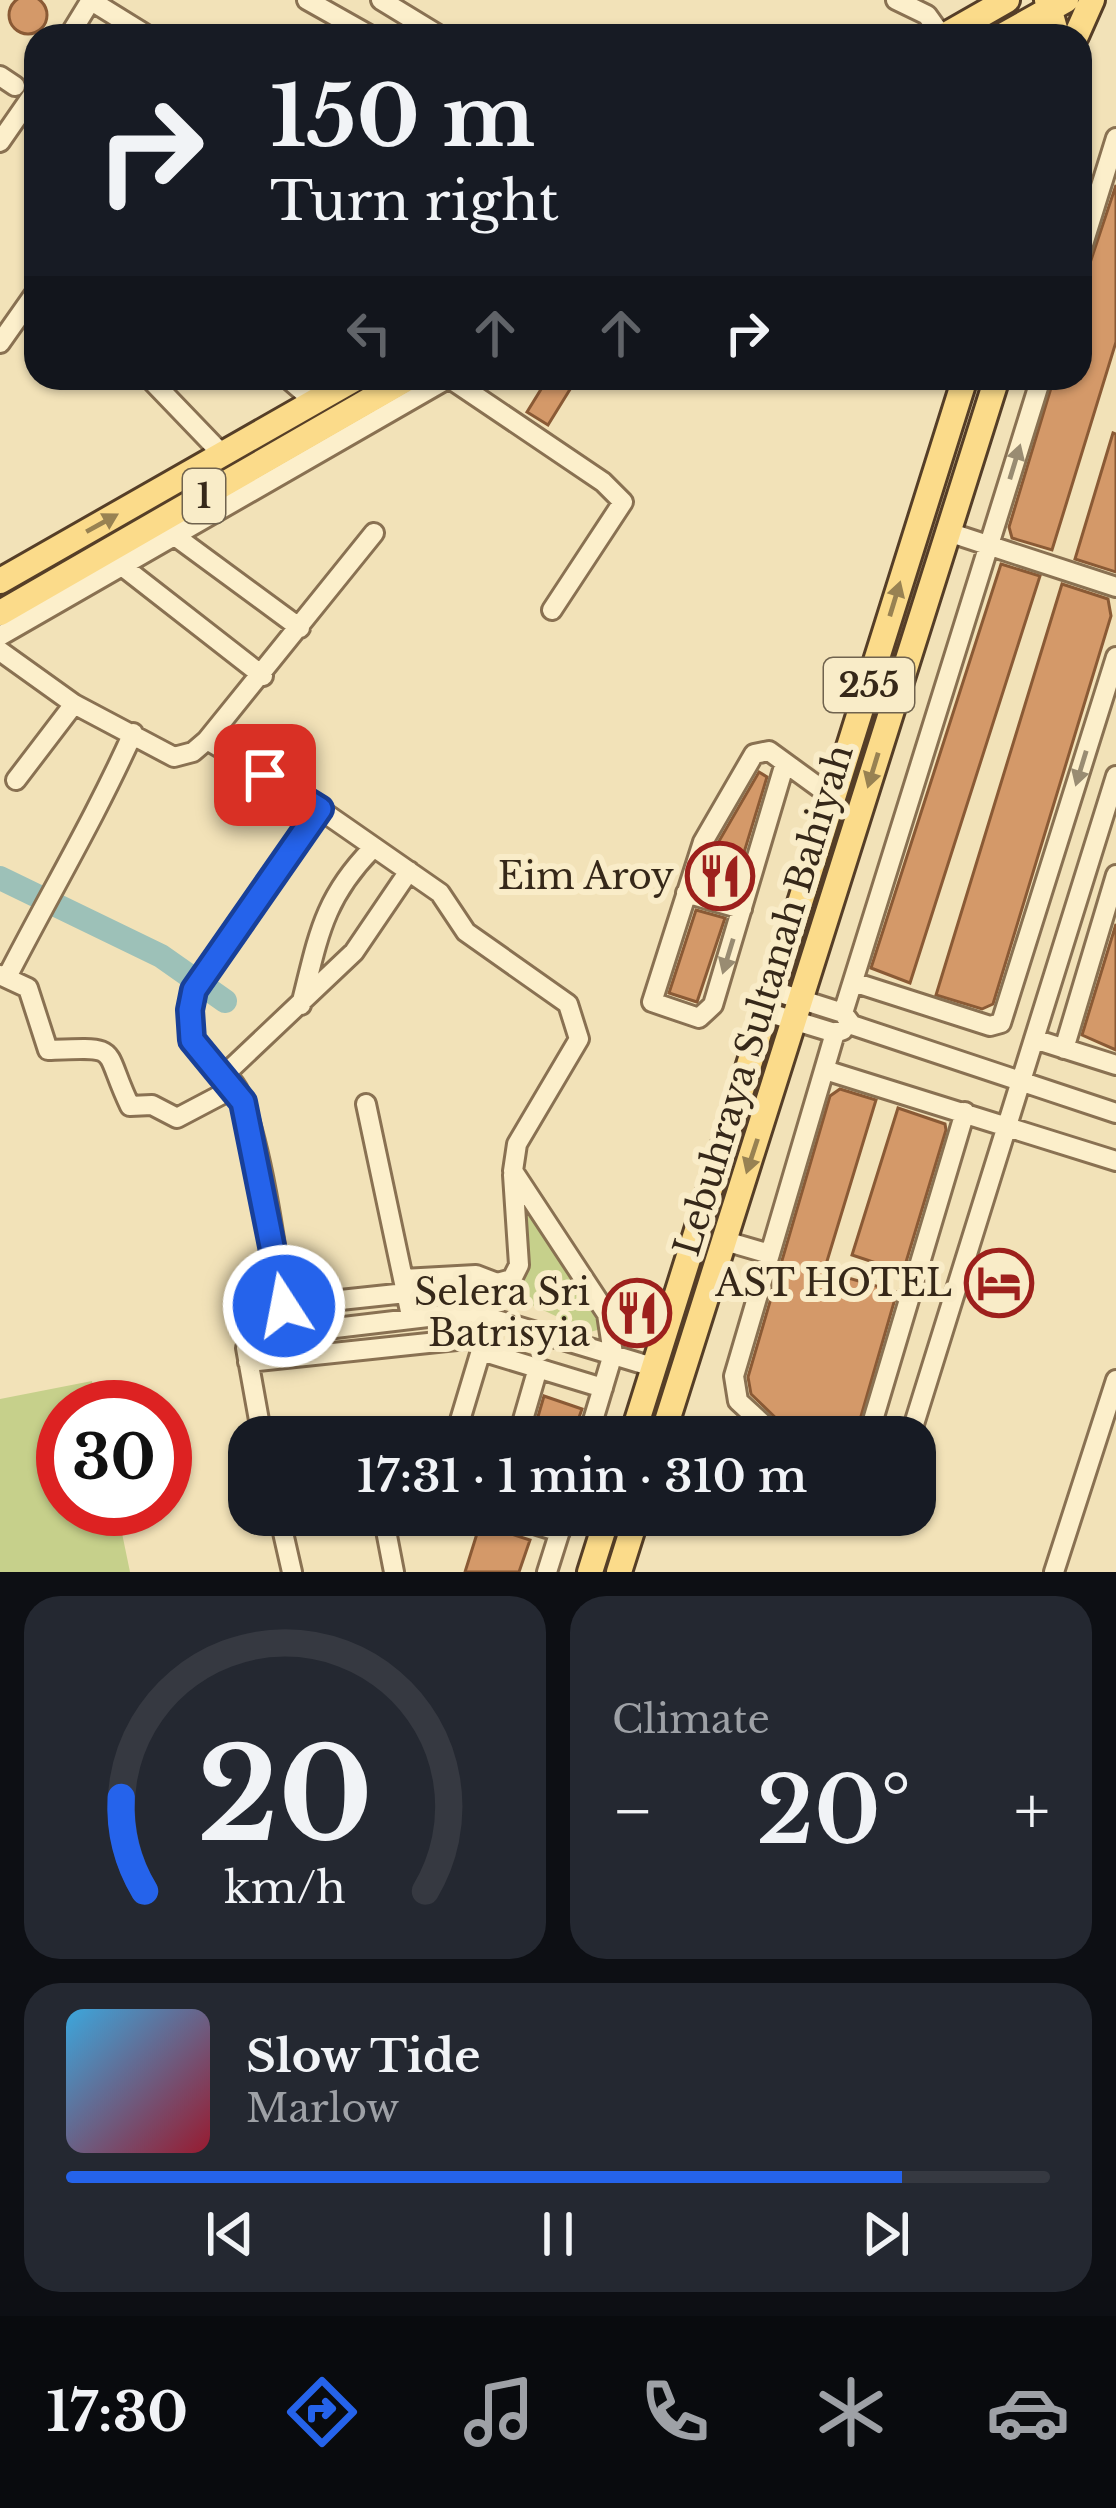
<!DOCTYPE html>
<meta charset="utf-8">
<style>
:root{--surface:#171b24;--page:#242831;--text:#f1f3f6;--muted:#9ea1a6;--line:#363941;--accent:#2563eb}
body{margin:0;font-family:"Libre Baskerville",serif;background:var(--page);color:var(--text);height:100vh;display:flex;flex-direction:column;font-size:45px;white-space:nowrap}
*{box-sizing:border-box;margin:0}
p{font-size:39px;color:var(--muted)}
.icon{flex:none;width:66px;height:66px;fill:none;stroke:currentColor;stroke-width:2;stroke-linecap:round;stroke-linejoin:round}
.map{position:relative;height:1572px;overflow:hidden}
.side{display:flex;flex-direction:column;gap:24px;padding:24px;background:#0d0f14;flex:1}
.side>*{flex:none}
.banner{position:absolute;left:24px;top:24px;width:1068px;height:366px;border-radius:36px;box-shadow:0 3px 9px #0004;background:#171b24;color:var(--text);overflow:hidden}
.speed{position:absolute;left:36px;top:1380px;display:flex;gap:24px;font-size:60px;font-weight:700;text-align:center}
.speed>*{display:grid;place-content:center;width:156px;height:156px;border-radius:50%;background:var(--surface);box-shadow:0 3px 9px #0004;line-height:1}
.speed .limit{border:18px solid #d22;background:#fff;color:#111}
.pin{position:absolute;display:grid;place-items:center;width:102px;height:102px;color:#fff;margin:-51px;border-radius:24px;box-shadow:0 6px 18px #0006}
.me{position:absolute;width:132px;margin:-66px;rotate:349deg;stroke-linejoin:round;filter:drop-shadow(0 0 9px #0008)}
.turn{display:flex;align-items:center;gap:42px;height:252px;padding:0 48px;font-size:54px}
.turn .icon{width:156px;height:156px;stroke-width:2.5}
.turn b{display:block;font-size:84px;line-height:102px}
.lanes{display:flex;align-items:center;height:114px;padding:0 48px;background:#0003;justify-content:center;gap:60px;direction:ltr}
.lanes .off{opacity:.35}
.big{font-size:90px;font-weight:600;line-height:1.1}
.side .tile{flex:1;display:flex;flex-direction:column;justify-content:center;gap:18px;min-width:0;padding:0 42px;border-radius:36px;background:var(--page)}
.side .dial{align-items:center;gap:0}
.dial svg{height:312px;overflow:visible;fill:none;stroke:var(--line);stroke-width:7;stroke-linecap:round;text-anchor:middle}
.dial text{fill:var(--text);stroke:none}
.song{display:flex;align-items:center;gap:36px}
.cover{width:144px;height:144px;border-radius:18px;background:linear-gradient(135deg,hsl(200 70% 55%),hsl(350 70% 35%))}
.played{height:12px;border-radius:6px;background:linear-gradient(90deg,var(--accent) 85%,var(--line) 85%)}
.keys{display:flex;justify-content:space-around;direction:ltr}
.heat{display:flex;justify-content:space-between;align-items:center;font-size:66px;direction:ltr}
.side .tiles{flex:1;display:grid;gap:24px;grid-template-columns:1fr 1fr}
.tile:last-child{grid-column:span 2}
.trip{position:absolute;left:228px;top:1416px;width:708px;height:120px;border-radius:36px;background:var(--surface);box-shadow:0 3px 9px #0004;font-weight:600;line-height:120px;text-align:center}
.dock{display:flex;height:192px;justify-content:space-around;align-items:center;background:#090b0e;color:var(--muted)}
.dock .icon{width:84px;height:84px}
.dock .active{color:var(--accent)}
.dock b{font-size:54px;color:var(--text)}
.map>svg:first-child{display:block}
.green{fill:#c6d08b}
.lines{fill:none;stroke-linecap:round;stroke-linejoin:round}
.river{stroke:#9dc1b8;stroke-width:24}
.building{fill:#d49969;stroke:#8a5a35;stroke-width:3}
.minor-casing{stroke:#897152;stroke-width:24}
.major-casing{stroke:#553e27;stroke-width:30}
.minor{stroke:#fcefcb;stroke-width:18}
.major{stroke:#fbdb8a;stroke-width:24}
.oneway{fill:#998c72}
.oneway2{fill:#988252}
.route-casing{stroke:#184099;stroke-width:30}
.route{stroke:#2563eb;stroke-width:21}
.labels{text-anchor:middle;stroke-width:12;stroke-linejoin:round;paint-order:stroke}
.shield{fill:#f9ecc8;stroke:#70634e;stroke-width:3}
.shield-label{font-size:33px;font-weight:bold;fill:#362819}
.poi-label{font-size:36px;fill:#362819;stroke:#f9ecc8;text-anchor:end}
.street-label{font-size:36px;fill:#362819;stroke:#f9ecc8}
</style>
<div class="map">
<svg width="1116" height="1572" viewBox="0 0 1116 1572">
<rect width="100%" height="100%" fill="#f2e2b8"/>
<path class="green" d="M 525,1202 L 603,1315 L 601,1329 L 590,1332 L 515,1297 L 528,1267 Z
M 92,1381 L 97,1407 L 63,1407 L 63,1509 L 117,1509 L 130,1572 L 0,1572 L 0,1399 Z"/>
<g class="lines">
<path class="river" d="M 0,878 L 161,956 L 225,1001"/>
</g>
<path class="building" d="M9 15a19 19 0 1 1 38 0a19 19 0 1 1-38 0Z
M 1116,185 L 1116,342 L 1052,550 L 1012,538 L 1009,527 L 1054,378 L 1080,378 L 1080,293 Z
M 548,378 L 577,378 L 548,425 L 527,412 Z
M 1113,433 L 1116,434 L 1116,572 L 1075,559 Z
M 1001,564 L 1040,576 L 910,983 L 871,968 Z
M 1062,584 L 1108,599 L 1111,616 L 993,1004 L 982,1009 L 936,995 Z
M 759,772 L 767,777 L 732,892 L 704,884 L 715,848 Z
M 696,910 L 725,918 L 697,1002 L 669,993 Z
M 1116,924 L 1116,1050 L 1082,1035 Z
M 840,1089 L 876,1100 L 824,1271 L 897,1292 L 855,1437 L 809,1437 L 788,1430 L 751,1394 L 748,1377 L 830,1096 Z
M 898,1108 L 945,1124 L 946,1130 L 903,1272 L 852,1255 Z
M 544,1396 L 582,1409 L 572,1437 L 532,1437 Z
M 480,1524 L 530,1540 L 519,1572 L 465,1572 Z"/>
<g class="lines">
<g class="minor-casing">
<path id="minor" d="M 90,0 L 148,36
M 307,0 L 371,36
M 381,0 L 440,36
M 896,0 L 927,15 L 942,36
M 69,36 L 91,0
M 0,76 L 15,86
M 0,142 L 36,90
M 1080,254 L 1116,138
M 0,343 L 36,292
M 149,378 L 223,455
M 287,378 L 315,402
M 449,378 L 603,482 L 623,502 L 552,610
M 948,532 L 1116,587
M 175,536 L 300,628
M 122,566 L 263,676
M 0,636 L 449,378
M 0,651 L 74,704 L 174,757 L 193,752 L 207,740 L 289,788 L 440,893 L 466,932 L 568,1004 L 579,1039 L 517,1144 L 513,1171 L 607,1314 L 613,1354 L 588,1437
M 207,740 L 374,533
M 785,763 L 713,1005 L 699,1018 L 652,1002 L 703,842 L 754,754 L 769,751 L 835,799
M 16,780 L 74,704
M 686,893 L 742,909
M 0,975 L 28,988 L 48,1050 C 124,1047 101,1046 130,1106 L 152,1105 L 177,1118 L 234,1088
M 7,977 C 49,895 95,818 133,733
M 853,982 L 990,1026 L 1001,1023 L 1116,657
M 774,991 L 843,1013 L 852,1025 L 1116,1113
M 301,1005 C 318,939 322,900 372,849
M 766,1012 L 835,1033 L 843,1030
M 843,1013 L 1041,378
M 1034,1039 L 1116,1065
M 1064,1049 L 1116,875
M 825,1070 L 1116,1161
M 222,1077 L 354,952 L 409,871
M 366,1104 L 411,1316
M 725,1241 L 770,1254
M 403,1279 L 476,1275 L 497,1283 L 512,1279 L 519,1265 L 513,1175
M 284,1306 L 406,1293
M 288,1331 C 277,1261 266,1166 243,1101 C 225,1051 177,1072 194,990 L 320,809
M 481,1351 L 603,1388
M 248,1362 L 485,1337
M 262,1437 L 246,1348 L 251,1338 L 470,1312 L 653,1367
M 455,1437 L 483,1344
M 518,1437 L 538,1368
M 777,1437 L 738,1401 L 734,1376 L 835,1033
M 868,1437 L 965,1112
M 910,1437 L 1116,776
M 279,1515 L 292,1572
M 383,1515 L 394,1572
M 505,1515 L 560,1532
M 547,1572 L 565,1515
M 1054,1572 L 1116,1380"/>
</g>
<g class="major-casing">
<path id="major" d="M 1047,0 L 1057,36
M 944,36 L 1007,0
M 1002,36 L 1066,0
M 1076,36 L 1092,0
M 0,581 L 356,378
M 0,613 L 408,378
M 632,1437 L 965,378
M 662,1437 L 997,378
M 590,1572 L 608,1515
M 619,1572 L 637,1515"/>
</g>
<use href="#minor" class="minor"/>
<use href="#major" class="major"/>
</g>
<defs><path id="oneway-solid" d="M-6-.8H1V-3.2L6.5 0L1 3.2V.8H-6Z" transform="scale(3)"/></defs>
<g class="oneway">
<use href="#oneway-solid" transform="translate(1015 462) rotate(-73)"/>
<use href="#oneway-solid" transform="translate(1081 768) rotate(107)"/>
<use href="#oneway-solid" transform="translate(728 956) rotate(107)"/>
</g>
<g class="oneway2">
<use href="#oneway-solid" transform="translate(102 523) rotate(-29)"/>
<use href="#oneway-solid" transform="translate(895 599) rotate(-73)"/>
<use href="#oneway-solid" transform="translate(873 770) rotate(107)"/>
<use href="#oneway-solid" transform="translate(752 1156) rotate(108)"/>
</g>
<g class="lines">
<g class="route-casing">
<path id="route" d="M 265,775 L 320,809 L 194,990 L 190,1010 L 192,1040 L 243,1102 L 284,1306"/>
</g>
<use href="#route" class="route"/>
</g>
<defs>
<g id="restaurant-ring" transform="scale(3.45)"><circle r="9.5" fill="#f9ecc8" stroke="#9d201c" stroke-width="1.5"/><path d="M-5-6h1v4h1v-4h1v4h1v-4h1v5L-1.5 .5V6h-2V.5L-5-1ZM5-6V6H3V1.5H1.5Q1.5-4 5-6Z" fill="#9d201c"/></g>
<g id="hotel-ring" transform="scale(3.45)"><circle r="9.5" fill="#f9ecc8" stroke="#9d201c" stroke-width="1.5"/><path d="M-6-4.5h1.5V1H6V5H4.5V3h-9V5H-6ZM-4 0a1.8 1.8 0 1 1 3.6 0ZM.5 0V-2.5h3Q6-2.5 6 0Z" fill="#9d201c"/></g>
</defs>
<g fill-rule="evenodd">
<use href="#restaurant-ring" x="720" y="876"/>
<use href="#hotel-ring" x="999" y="1283"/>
<use href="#restaurant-ring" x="637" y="1313"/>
</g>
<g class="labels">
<g class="shield">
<rect x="183" y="469" width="42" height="54" rx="9"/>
<rect x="824" y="658" width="90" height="54" rx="9"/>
</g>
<g class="shield-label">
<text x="204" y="508">1</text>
<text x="869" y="697">255</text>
</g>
<g class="poi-label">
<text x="674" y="889">Eim Aroy</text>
<text x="952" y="1296">AST HOTEL</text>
<text x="590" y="1305">Selera Sri<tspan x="590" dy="41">Batrisyia</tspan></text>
</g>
<g class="street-label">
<text transform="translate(763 1000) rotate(-73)" y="13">Lebuhraya Sultanah Bahiyah</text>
</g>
</g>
</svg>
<div class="speed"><div class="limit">30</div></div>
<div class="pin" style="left:265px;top:775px;background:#d93025"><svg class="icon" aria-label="arrive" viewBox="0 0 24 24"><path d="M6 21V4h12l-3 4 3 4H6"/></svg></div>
<svg class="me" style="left:284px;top:1306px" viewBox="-20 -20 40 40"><circle r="17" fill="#2563eb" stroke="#fff" stroke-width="3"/><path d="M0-11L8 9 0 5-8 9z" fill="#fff"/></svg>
<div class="trip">17:31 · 1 min · 310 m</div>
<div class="banner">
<div class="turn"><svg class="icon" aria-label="right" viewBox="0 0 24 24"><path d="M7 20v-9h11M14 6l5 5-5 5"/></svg><div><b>150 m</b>Turn right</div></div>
<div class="lanes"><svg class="icon off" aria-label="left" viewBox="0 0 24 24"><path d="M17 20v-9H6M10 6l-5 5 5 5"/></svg><svg class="icon off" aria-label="ahead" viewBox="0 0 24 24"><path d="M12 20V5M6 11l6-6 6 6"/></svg><svg class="icon off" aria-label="ahead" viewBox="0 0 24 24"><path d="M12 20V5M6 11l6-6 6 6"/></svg><svg class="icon" aria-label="right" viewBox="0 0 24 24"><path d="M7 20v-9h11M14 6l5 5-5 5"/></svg></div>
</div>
</div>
<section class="side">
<div class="tiles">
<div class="tile dial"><svg viewBox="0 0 100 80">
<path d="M14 69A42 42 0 1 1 86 69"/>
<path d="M14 69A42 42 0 0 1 8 45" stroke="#2563eb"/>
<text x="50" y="56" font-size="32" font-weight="700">20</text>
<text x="50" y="72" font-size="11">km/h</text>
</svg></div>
<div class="tile"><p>Climate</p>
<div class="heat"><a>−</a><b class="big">20°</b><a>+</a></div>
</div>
<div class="tile">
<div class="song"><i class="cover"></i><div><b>Slow Tide</b><p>Marlow</p></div></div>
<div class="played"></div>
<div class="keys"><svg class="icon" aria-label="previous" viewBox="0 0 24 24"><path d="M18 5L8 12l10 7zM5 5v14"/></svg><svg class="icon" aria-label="pause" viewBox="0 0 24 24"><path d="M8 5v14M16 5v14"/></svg><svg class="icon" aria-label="next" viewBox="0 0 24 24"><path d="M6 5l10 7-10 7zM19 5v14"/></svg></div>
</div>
</div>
</section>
<nav class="dock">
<b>17:30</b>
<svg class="icon active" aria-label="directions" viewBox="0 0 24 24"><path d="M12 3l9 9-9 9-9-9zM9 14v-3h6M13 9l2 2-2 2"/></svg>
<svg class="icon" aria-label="music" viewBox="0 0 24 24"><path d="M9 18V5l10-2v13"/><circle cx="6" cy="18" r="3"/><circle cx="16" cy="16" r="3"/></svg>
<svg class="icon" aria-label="phone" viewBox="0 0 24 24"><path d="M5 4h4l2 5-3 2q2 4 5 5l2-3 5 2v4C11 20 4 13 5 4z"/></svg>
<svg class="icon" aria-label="climate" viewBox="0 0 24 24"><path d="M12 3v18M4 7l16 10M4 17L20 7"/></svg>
<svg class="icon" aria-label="car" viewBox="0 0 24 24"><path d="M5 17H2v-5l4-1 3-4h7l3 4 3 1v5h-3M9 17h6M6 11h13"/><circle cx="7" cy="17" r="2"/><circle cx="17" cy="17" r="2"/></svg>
</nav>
